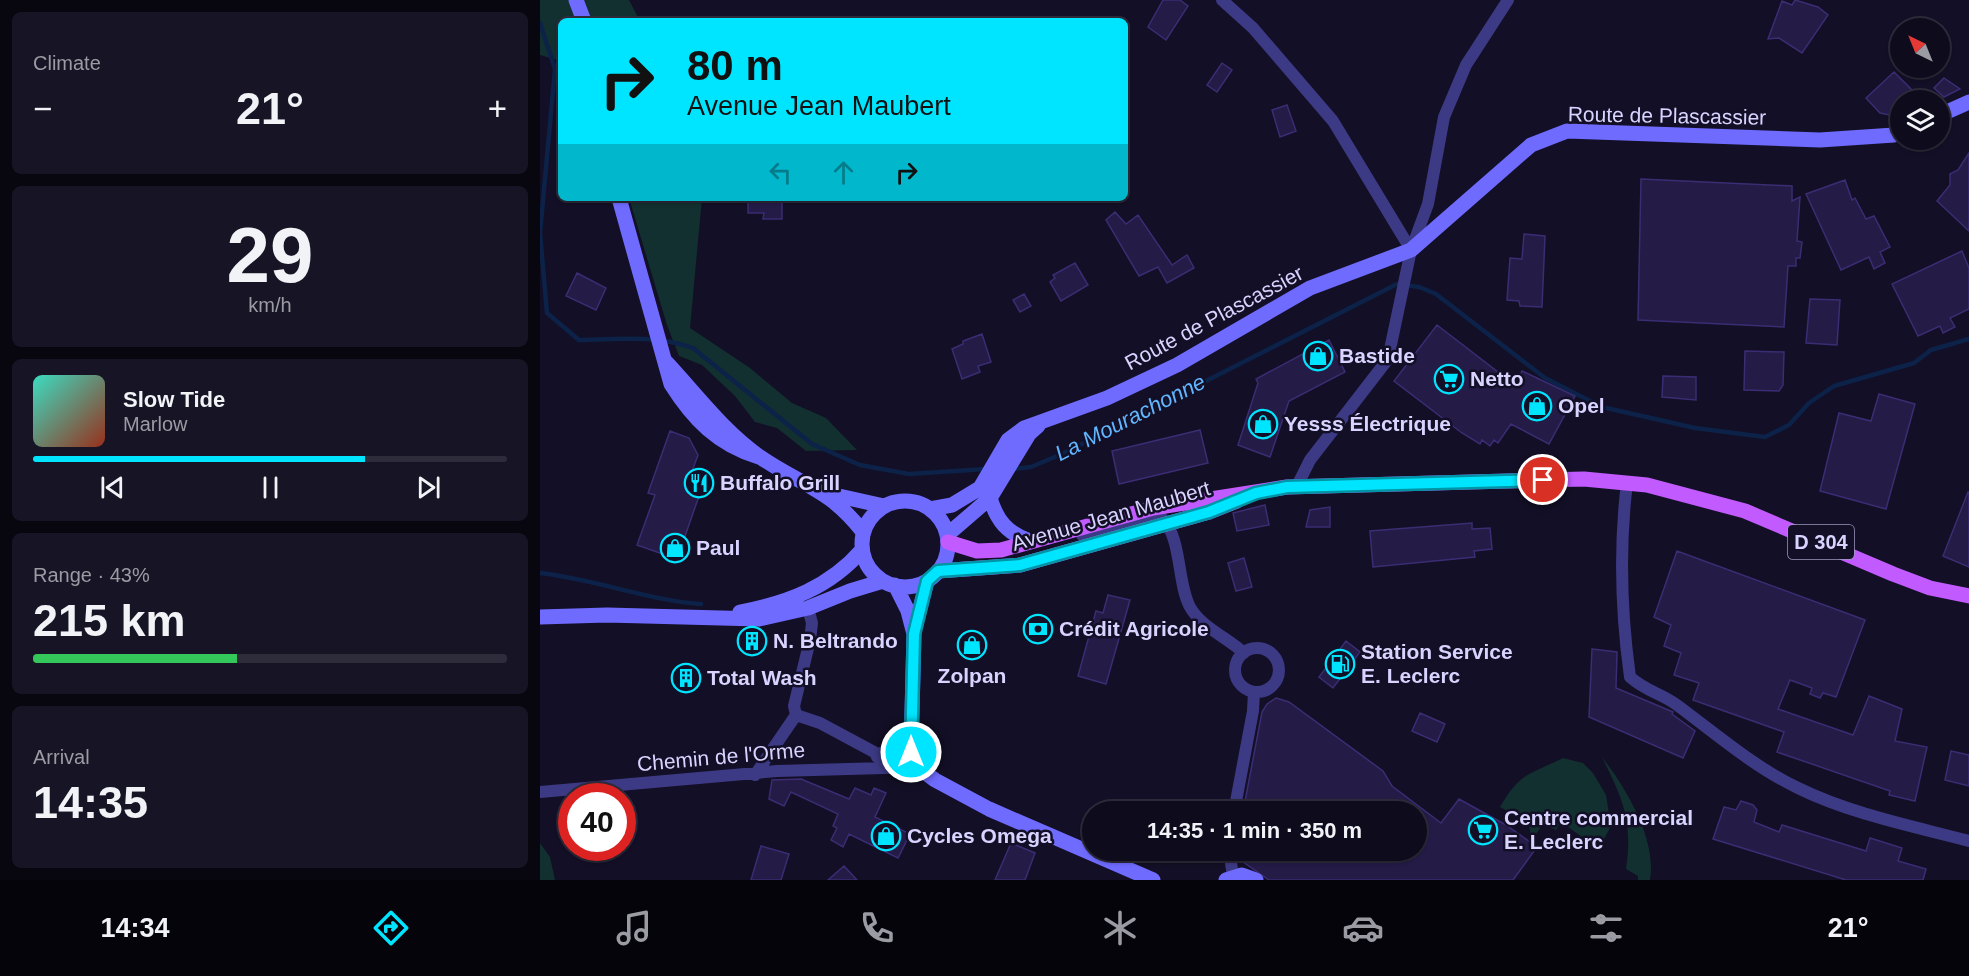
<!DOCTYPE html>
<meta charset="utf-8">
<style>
:root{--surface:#0e0b1c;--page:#171425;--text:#f1f3f6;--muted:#9b9ba3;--line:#2e2b3b;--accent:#00e5ff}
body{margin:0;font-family:Arial,sans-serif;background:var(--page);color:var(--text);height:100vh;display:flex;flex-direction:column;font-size:22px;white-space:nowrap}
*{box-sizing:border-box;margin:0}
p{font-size:20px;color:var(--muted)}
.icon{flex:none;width:33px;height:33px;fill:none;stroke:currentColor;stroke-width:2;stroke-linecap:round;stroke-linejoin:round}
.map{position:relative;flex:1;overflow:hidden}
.panel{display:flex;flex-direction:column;gap:12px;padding:12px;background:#08060f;width:540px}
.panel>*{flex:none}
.banner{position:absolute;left:18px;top:18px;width:570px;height:183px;border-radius:9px;box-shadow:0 2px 4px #0004,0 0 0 2px var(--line);background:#00e5ff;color:#111;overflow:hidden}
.needle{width:39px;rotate:317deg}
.tools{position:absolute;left:1350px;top:18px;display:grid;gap:12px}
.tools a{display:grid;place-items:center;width:60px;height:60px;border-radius:50%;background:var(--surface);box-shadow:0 2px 4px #0004,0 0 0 2px var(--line);font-size:30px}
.speed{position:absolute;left:18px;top:783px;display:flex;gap:12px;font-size:30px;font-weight:700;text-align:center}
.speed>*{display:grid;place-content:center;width:78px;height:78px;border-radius:50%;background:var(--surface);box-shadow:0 2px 4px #0004,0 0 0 2px var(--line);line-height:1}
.speed .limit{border:9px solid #d22;background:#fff;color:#111}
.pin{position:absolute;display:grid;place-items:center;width:51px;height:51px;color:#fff;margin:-26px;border:3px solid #fff;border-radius:50%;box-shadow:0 2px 6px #0007}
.me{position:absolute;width:66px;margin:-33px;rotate:0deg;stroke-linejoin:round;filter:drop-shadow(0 0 4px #0008)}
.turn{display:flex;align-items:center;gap:21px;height:126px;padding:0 30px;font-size:27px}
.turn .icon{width:78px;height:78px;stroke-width:2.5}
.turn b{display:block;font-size:42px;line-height:51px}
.lanes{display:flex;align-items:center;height:57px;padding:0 30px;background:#0003;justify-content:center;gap:30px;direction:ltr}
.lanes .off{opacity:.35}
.big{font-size:45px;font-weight:700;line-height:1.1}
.panel .tile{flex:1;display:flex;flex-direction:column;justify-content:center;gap:9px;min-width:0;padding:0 21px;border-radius:9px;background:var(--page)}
.panel .dial{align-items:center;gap:0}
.dial b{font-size:78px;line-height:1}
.song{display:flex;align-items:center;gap:18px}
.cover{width:72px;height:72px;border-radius:9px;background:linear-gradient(135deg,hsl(170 70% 55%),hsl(10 70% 35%))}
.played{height:6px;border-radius:3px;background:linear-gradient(90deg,var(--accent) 70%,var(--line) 70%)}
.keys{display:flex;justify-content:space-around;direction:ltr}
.heat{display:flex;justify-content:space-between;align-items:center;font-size:33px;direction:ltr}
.charge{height:9px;border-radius:4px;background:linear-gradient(90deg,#34c759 43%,var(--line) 0)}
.trip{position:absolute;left:542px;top:801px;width:345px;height:60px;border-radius:30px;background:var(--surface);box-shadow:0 2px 4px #0004,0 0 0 2px var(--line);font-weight:700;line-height:60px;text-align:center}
.menu{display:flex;height:96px;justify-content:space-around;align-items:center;background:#06040b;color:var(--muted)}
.menu .icon{width:42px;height:42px}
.menu .on{color:var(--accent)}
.menu b{font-size:27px;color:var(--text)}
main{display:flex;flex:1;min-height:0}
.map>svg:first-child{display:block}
.green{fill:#12302f}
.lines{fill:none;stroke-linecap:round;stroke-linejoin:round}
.stream{stroke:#0c2248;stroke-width:4.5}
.building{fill:#241b47;stroke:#3b2d73;stroke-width:1.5}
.street{stroke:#3d3a85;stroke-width:12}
.secondary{stroke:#6f6bff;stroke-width:15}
.primary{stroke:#c25bff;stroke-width:15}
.route-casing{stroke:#0095a6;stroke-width:15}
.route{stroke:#00e5ff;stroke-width:10}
.labels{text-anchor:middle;stroke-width:5;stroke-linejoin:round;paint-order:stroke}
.shield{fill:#130f26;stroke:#9e99be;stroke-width:1.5}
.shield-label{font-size:20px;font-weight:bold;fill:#d9d4ff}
.street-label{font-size:21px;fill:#d9d4ff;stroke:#130f26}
.poi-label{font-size:21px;font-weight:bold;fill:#d9d4ff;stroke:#130f26;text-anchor:start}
.water-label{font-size:22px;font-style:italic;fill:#62b6ff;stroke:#130f26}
</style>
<main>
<section class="panel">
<div class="tile"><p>Climate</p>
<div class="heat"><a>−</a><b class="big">21°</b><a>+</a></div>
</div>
<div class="tile dial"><b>29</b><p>km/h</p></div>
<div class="tile">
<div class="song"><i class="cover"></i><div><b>Slow Tide</b><p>Marlow</p></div></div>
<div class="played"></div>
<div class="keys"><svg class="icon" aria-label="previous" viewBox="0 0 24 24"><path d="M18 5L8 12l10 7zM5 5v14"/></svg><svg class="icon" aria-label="pause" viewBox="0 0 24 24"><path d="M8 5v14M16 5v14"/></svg><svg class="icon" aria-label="next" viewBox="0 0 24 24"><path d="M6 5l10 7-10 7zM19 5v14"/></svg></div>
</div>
<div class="tile"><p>Range · 43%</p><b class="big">215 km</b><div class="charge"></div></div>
<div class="tile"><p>Arrival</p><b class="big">14:35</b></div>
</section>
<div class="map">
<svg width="1429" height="880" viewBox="0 0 1429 880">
<rect width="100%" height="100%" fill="#130f26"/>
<path class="green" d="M 0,0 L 89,0 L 100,21 L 21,21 L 21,61 L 0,55 Z
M 89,198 L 162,198 L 150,328 L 210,368 L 252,403 L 286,418 L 317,450 L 266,451 L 237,428 L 215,422 L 195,396 L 162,365 L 139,356 L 127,325 Z
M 1062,757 C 1086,788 1117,839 1110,880 L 1098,880 L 1098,876 L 1086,869 C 1093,820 1083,800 1062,757 Z
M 1023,758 L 1043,763 L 1053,773 L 1066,795 L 1071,826 L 1064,839 L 1052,844 L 1021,822 L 1016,830 L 1003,824 L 991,841 L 989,823 L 960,807 C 980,772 989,775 1023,758 Z
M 0,843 L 10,857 L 15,880 L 0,880 Z"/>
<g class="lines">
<path class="stream" d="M 0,23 L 15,69 L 0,233 L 7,313 L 39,340 C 78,339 116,335 153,348 L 272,444 L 320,465 L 369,474 L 446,469
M 473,469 L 491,467 L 524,453 L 857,284 L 879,287 L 896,294 L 1005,378 L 1062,407 L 1155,428 L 1225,437 L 1249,425 L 1269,403 L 1294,386 L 1374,363 L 1391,350 L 1429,339
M 0,573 C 55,579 106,600 161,604"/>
</g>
<path class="building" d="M 623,0 L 640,0 L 648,6 L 626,40 L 608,27 Z
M 1255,0 L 1278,7 L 1288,15 L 1262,53 L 1239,38 L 1228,39 L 1242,1 L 1252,5 Z
M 682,63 L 692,70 L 677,92 L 667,85 Z
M 1354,72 L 1382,100 L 1360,100 L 1360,111 L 1355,116 L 1340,113 L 1326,98 Z
M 1404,78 L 1420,89 L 1404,97 L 1394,88 Z
M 747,105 L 756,131 L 740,137 L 732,110 Z
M 1429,153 L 1429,231 L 1397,201 L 1410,185 L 1410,174 L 1418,170 Z
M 1101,179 L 1252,186 L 1252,201 L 1260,197 L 1257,241 L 1262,242 L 1260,258 L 1256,258 L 1256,266 L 1248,266 L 1244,327 L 1098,320 Z
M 1305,180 L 1312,200 L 1315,198 L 1326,219 L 1334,216 L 1350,247 L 1340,252 L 1345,263 L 1334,269 L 1329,257 L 1301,270 L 1266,194 Z
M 208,198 L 242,198 L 242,219 L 223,219 L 224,213 L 208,213 Z
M 575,212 L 586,224 L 598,215 L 632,265 L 647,255 L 654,268 L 627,283 L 618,267 L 599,276 L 566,220 Z
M 984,234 L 1005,236 L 1002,307 L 980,306 L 979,301 L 967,300 L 970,258 L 982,259 Z
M 1422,251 L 1429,268 L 1429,309 L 1410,318 L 1415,327 L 1403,333 L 1400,326 L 1378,336 L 1352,284 Z
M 535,263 L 548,285 L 521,301 L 510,282 L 515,278 L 513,275 Z
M 37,273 L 66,288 L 56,310 L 26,296 Z
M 484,294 L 491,306 L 480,312 L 473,300 Z
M 1270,299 L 1300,300 L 1297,345 L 1266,343 Z
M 897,325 L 975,385 L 982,371 L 1035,396 L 1009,444 L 971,424 L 958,443 L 954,440 L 950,446 L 942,440 L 940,444 L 922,433 L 854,381 Z
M 442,334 L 451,362 L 438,366 L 440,372 L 422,379 L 412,349 L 423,344 L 423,341 Z
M 789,340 L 805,372 L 749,401 L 730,457 L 698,445 L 718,383 L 716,379 Z
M 1205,351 L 1244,352 L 1243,385 L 1239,391 L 1204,390 Z
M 1123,376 L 1156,377 L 1156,400 L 1122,397 Z
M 1339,394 L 1375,404 L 1346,509 L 1280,491 L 1299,413 L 1331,421 Z
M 660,430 L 668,463 L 579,484 L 572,451 Z
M 130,431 L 149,438 L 158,455 L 151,474 L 165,479 L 137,559 L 97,545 L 115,495 L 108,493 Z
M 1428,492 L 1429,492 L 1429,567 L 1403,556 Z
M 725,505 L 729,525 L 697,531 L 693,513 Z
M 790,507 L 790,527 L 766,527 L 770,510 Z
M 932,523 L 932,529 L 950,528 L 952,549 L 934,551 L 935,557 L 833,567 L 830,531 Z
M 1137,551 L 1325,620 L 1296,697 L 1283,693 L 1280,698 L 1270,694 L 1272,688 L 1250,680 L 1238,709 L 1313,735 L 1329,696 L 1362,709 L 1355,741 L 1387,747 L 1375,801 L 1349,795 L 1350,791 L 1237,752 L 1244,732 L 1153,700 L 1159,683 L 1134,675 L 1141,653 L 1124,646 L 1131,625 L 1114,617 Z
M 704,558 L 712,587 L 696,591 L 688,563 Z
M 568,595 L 590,600 L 566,684 L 538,676 L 556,611 L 563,613 Z
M 806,641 L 820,652 L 793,688 L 779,677 Z
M 1052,649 L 1077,652 L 1076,688 L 1133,712 L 1132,714 L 1155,731 L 1143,758 L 1049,717 Z
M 736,698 L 749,702 L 843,771 L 852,786 L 901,823 L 919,799 L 966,825 L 997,847 L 973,880 L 729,880 L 699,859 L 697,850 L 876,850 L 876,812 L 703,812 L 722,712 L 727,704 Z
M 880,713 L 905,724 L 897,742 L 872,731 Z
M 1411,751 L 1429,755 L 1429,786 L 1405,780 Z
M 261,779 L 309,799 L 315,788 L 331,795 L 334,788 L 346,793 L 335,817 L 370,834 L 358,858 L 309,834 L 303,847 L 291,840 L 297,828 L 293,826 L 298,814 L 251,792 L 244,806 L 229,799 L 232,780 Z
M 1201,801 L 1213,805 L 1217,810 L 1214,822 L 1239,832 L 1242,825 L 1326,851 L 1330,838 L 1362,848 L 1358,861 L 1386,869 L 1383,880 L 1306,880 L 1173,839 L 1184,807 L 1196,810 Z
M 471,843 L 495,853 L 485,880 L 455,880 Z
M 221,846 L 249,854 L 241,880 L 211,880 Z
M 304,866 L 317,880 L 288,880 Z"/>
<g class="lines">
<path class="street" d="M 682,0 L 713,28 L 793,121 L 871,250
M 1087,483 C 1079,548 1081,612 1090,677 C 1107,692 1121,693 1137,705 C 1176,734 1214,767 1258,788 C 1311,814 1372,826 1429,841
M 757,486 L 770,460 L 848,359 L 871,250 L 888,204 L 904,117 L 926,65 L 968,0
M 542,535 L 615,517 L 622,518 C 642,538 637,583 650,607 C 661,627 688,638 704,653
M695 670a22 22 0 1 1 44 0a22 22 0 1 1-44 0Z
M 256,715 L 280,723 L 362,767
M 337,757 L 336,754 L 353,750 L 370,731
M 215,775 L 256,715 L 254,706 L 270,640 L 272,623 L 268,608
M 0,792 L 237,771 L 380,767
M 694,812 L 713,711 L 714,692
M 689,850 L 693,876"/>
<path class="secondary" d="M 36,0 L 44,21
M 1400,115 L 1429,102
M 79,198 L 131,384 C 153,419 178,445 219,457
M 126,362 C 156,394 183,431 220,457 C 262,486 289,488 323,532
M 290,494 L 344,506
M 450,498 C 457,521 467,533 490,541
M322 544a43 43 0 1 1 86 0a43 43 0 1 1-86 0Z
M 390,509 L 412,505 L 440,488 L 468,440 L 484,428 L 567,398 L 637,365 L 770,288 L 871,250 L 991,145 L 1027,131 L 1280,140 L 1354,135 L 1360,133
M 407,535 L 450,498 L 489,434 L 498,426
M 355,585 L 368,611 L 374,634 L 371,752 L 383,771 L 395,780 L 449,809 L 613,880
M 200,612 C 248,603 290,587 322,550
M 0,617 L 67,615 L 219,619 L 268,608 L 310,591 L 343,581
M 375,628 L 387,581
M 686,880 L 702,875 L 716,880"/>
<path class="primary" d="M 408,542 L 437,551 L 461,550 L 613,508 L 747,487 L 1044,479 L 1107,485 L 1205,511 L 1353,574 L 1390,588 L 1429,596
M 398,571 L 480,565 L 669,512 L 697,501"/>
</g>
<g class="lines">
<g class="route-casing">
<path id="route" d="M 371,752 L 374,634 L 387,581 L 398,571 L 480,565 L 669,512 L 716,493 L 747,487 L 1003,480"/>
</g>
<use href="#route" class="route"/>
</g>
<defs>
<g id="shop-ring" transform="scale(1.5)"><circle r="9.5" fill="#130f26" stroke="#00e5ff" stroke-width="1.5"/><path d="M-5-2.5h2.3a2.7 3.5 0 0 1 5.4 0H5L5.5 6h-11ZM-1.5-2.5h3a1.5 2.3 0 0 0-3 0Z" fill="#00e5ff"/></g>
<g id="supermarket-ring" transform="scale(1.5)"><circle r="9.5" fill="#130f26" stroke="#00e5ff" stroke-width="1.5"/><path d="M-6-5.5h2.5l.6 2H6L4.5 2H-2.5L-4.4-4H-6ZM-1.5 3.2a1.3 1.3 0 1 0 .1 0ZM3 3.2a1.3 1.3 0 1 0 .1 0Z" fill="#00e5ff"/></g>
<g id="restaurant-ring" transform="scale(1.5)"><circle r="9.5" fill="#130f26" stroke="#00e5ff" stroke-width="1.5"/><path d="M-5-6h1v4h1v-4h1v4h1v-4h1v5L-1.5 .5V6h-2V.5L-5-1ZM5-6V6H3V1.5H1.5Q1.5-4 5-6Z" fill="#00e5ff"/></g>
<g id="bank-ring" transform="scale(1.5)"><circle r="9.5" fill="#130f26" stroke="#00e5ff" stroke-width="1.5"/><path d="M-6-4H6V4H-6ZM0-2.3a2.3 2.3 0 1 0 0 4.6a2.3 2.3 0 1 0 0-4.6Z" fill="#00e5ff"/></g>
<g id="building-ring" transform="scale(1.5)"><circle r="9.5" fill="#130f26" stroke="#00e5ff" stroke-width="1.5"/><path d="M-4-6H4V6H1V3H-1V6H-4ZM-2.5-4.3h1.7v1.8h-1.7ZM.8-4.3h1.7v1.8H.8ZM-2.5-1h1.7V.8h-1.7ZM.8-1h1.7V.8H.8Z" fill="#00e5ff"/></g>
<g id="fuel-ring" transform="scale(1.5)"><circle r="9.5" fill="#130f26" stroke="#00e5ff" stroke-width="1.5"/><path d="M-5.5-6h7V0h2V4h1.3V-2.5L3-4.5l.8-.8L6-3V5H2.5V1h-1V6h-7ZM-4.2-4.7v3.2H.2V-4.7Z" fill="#00e5ff"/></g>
</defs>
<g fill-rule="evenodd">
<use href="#shop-ring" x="778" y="356"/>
<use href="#supermarket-ring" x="909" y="379"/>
<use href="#shop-ring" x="997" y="406"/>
<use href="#shop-ring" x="723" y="424"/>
<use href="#restaurant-ring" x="159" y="483"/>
<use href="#shop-ring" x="135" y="548"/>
<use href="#bank-ring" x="498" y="629"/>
<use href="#building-ring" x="212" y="641"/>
<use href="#shop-ring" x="432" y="645"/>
<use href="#fuel-ring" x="800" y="664"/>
<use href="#building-ring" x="146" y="678"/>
<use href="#supermarket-ring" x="943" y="830"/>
<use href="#shop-ring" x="346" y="836"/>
</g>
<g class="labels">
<rect class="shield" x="1248" y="525" width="66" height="34" rx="4.5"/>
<g class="shield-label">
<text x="1281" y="549">D 304</text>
</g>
<g class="street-label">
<text transform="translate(1127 116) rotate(1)" y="7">Route de Plascassier</text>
<text transform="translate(674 318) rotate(-28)" y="7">Route de Plascassier</text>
<text transform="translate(571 516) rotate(-16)" y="7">Avenue Jean Maubert</text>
<text transform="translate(181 757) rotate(-5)" y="7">Chemin de l'Orme</text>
</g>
<g class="poi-label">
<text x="799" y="363">Bastide</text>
<text x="930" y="386">Netto</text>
<text x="1018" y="413">Opel</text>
<text x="744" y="431">Yesss Électrique</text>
<text x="180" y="490">Buffalo Grill</text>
<text x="156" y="555">Paul</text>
<text x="519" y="636">Crédit Agricole</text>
<text x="233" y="648">N. Beltrando</text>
<text x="821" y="659">Station Service<tspan x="821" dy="24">E. Leclerc</tspan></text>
<text x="432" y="683" text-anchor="middle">Zolpan</text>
<text x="167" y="685">Total Wash</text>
<text x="964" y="825">Centre commercial<tspan x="964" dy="24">E. Leclerc</tspan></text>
<text x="367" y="843">Cycles Omega</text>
</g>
<g class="water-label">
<text transform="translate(590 417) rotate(-27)" y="8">La Mourachonne</text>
</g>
</g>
</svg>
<div class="tools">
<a><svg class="needle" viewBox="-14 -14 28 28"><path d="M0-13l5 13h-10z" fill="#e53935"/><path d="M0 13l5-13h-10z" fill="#9b9ba3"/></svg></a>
<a><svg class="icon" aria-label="layers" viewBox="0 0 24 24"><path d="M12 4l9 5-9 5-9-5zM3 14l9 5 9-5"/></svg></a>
</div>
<div class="speed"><div class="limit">40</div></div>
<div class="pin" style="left:1003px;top:480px;background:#d93025"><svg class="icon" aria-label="arrive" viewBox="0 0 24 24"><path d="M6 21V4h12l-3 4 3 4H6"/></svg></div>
<svg class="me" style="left:371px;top:752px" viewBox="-20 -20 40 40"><circle r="17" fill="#00e5ff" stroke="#fff" stroke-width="3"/><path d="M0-11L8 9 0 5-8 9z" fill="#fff"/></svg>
<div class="trip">14:35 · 1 min · 350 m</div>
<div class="banner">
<div class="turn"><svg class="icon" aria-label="right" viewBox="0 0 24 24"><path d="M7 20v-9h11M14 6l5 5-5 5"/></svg><div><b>80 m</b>Avenue Jean Maubert</div></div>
<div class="lanes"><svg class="icon off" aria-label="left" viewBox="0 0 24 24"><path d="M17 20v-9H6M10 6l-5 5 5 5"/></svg><svg class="icon off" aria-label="ahead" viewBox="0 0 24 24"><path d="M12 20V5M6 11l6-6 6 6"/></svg><svg class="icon" aria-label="right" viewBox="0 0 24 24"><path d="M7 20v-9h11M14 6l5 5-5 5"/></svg></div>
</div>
</div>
</main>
<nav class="menu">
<b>14:34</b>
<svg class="icon on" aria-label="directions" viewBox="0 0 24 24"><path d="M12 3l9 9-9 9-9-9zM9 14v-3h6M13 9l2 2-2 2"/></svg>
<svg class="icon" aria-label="music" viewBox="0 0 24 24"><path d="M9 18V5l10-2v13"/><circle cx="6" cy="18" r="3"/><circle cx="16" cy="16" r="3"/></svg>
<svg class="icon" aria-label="phone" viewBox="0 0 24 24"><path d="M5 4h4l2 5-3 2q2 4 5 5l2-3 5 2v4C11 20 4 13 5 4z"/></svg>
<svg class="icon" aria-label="climate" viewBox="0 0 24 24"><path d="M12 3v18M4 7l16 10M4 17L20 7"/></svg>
<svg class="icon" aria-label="car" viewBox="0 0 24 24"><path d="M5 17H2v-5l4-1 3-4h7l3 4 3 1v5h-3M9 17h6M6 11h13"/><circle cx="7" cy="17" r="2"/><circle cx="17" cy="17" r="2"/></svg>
<svg class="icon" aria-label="filters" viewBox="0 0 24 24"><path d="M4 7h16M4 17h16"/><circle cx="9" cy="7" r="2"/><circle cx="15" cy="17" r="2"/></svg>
<b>21°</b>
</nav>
